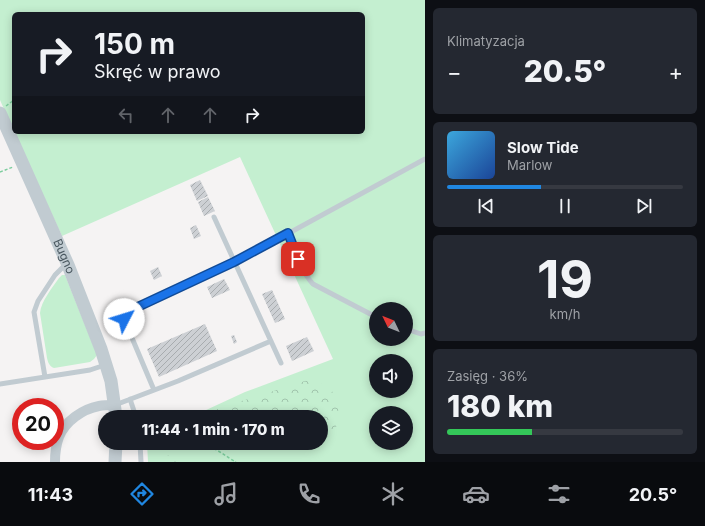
<!DOCTYPE html>
<html lang="pl">
<meta charset="utf-8">
<style>
:root{--surface:#171b24;--page:#242831;--text:#f1f3f6;--muted:#9ea1a6;--line:#363941;--accent:#2087e1}
body{margin:0;font-family:Inter,sans-serif;background:var(--page);color:var(--text);height:100vh;display:flex;flex-direction:column;font-size:15px;white-space:nowrap}
*{box-sizing:border-box;margin:0}
p{font-size:13px;color:var(--muted)}
.icon{flex:none;width:22px;height:22px;fill:none;stroke:currentColor;stroke-width:2;stroke-linecap:round;stroke-linejoin:round}
.map{position:relative;flex:1;overflow:hidden}
.details{display:flex;flex-direction:column;gap:8px;padding:8px;background:#0d0f14;width:280px}
.details>*{flex:none}
.hud{position:absolute;left:12px;top:12px;width:353px;height:122px;border-radius:6px;box-shadow:0 2px 10px #0003;background:#171b24;color:var(--text);overflow:hidden}
.needle{width:26px;rotate:313deg}
.fabs{position:absolute;left:369px;top:302px;display:grid;gap:8px}
.fabs a{display:grid;place-items:center;width:44px;height:44px;border-radius:50%;background:var(--surface);box-shadow:0 2px 10px #0003;font-size:20px}
.speed{position:absolute;left:12px;top:398px;display:flex;gap:8px;font-size:20px;font-weight:700;text-align:center}
.speed>*{display:grid;place-content:center;width:52px;height:52px;border-radius:50%;background:var(--surface);box-shadow:0 2px 10px #0003;line-height:1}
.speed .limit{border:6px solid #d22;background:#fff;color:#111}
.pin{position:absolute;display:grid;place-items:center;width:34px;height:34px;color:#fff;margin:-17px;border-radius:8px;box-shadow:0 2px 6px #0006}
.me{position:absolute;width:44px;margin:-22px;rotate:50deg;stroke-linejoin:round;filter:drop-shadow(0 0 3px #0008)}
.turn{display:flex;align-items:center;gap:14px;height:84px;padding:0 16px;font-size:18px}
.turn .icon{width:52px;height:52px;stroke-width:2.5}
.turn b{display:block;font-size:28px;line-height:34px}
.lanes{display:flex;align-items:center;height:38px;padding:0 16px;background:#0003;justify-content:center;gap:20px;direction:ltr}
.lanes .off{opacity:.35}
.big{font-size:30px;font-weight:800;line-height:1.1}
.details .tile{flex:1;display:flex;flex-direction:column;justify-content:center;gap:6px;min-width:0;padding:0 14px;border-radius:6px;background:var(--page)}
.details .dial{align-items:center;gap:0}
.dial b{font-size:52px;line-height:1}
.song{display:flex;align-items:center;gap:12px}
.cover{width:48px;height:48px;border-radius:6px;background:linear-gradient(135deg,hsl(200 70% 55%),hsl(220 70% 35%))}
.played{height:4px;border-radius:2px;background:linear-gradient(90deg,var(--accent) 40%,var(--line) 40%)}
.keys{display:flex;justify-content:space-around;direction:ltr}
.heat{display:flex;justify-content:space-between;align-items:center;font-size:22px;direction:ltr}
.charge{height:6px;border-radius:3px;background:linear-gradient(90deg,#34c759 36%,var(--line) 0)}
.trip{position:absolute;left:98px;top:410px;width:230px;height:40px;border-radius:20px;background:var(--surface);box-shadow:0 2px 10px #0003;font-weight:800;line-height:40px;text-align:center}
.tab-bar{display:flex;height:64px;justify-content:space-around;align-items:center;background:#090b0e;color:var(--muted)}
.tab-bar .icon{width:28px;height:28px}
.tab-bar .on{color:var(--accent)}
.tab-bar b{font-size:18px;color:var(--text)}
main{display:flex;flex:1;min-height:0}
.map>svg:first-child{display:block}
.grass{fill:#c4efd0;fill-rule:evenodd}
.forest{fill:url(#forest-crowns)}
.building{fill:url(#building-hatch)}
.lines{fill:none;stroke-linecap:round;stroke-linejoin:round}
.path{stroke:#7ccd9d;stroke-width:1.5;stroke-dasharray:3 2;stroke-linecap:butt}
.service{stroke:#c1cbd1;stroke-width:5}
.minor{stroke:#c1cbd1;stroke-width:10}
.tertiary{stroke:#c1cbd1;stroke-width:13}
.route-casing{stroke:#114b97;stroke-width:10}
.route{stroke:#1a73e8;stroke-width:7}
.labels{text-anchor:middle;stroke-width:3.5;stroke-linejoin:round;paint-order:stroke}
.street-label{font-size:12px;fill:#4a5860;stroke:#fff}
</style>
<main>
<div class="map">
<svg width="425" height="462" viewBox="0 0 425 462">
<defs>
<pattern id="forest-crowns" width="20" height="18" patternUnits="userSpaceOnUse"><rect width="20" height="18" fill="#c4efd0"/><path d="M2 6a3 3 0 1 1 6 0M12 15a3 3 0 1 1 6 0" fill="none" stroke="#a1c4ac"/></pattern>
<pattern id="building-hatch" width="6" height="6" patternUnits="userSpaceOnUse"><rect width="6" height="6" fill="#cdd0d4"/><path d="M-1 1l2-2M0 6l6-6M5 7l2-2" fill="none" stroke="#a8acaf"/></pattern>
</defs>
<rect width="100%" height="100%" fill="#f5f3f3"/>
<path class="grass" d="M 0,0 L 425,0 L 425,462 L 148,462 L 147,443 L 321,443 L 321,417 L 191,417 L 245,392 L 333,359 L 240,157 L 62,236 L 14,132 L 363,132 L 363,14 L 14,14 L 14,132 L 0,100 ZM 376,309 L 406,309 L 406,339 L 376,339 ZM 376,361 L 406,361 L 406,391 L 376,391 ZM 376,413 L 406,413 L 406,443 L 376,443 Z
M 62,275 L 65,275 L 97,355 L 94,359 L 90,362 L 54,368 C 49,366 48,362 47,358 L 40,313 C 41,301 53,287 59,278 Z"/>
<path class="forest" d="M 308,380 L 316,381 L 331,389 L 339,406 L 336,428 L 329,436 L 321,439 L 321,417 L 198,417 L 220,408 Z
M 219,443 L 306,443 L 284,445 L 259,450 L 239,450 Z
M 170,454 C 177,454 183,457 188,462 L 159,462 Z"/>
<path class="building" d="M 200,180 L 208,196 L 197,201 L 190,185 Z
M 208,197 L 215,211 L 204,216 L 198,202 Z
M 196,225 L 201,236 L 194,239 L 190,228 Z
M 158,267 L 162,276 L 154,280 L 150,271 Z
M 224,279 L 230,290 L 212,298 L 207,287 Z
M 272,290 L 285,319 L 275,323 L 262,294 Z
M 205,324 L 217,351 L 159,377 L 147,349 Z
M 234,335 L 237,342 L 234,344 L 231,336 Z
M 307,337 L 314,351 L 292,361 L 286,346 Z"/>
<g class="lines">
<path class="path" d="M 6,106 L 14,100
M 0,172 L 13,167
M 155,443 C 168,448 190,442 205,445 C 213,446 228,458 236,462"/>
<path class="service" d="M 214,217 L 281,363
M 288,233 C 295,250 300,270 313,284 L 376,317
M 406,329 L 421,334 L 425,333
M 45,377 L 34,312 L 38,301 L 55,275 L 62,268 L 67,265
M 0,384 L 90,370 L 105,365
M 154,390 L 124,319 L 126,313 L 129,311 L 234,263 L 425,159
M 130,399 L 136,417
M 115,405 L 178,381 L 271,341
M 140,443 L 141,462"/>
<path class="minor" d="M 55,462 C 55,454 56,445 59,437 C 65,421 83,409 99,406 C 104,405 110,405 115,405"/>
<g class="tertiary">
<path id="s1" d="M 0,113 L 68,265 L 101,349 L 111,381 L 116,417"/>
<path d="M 115,462 L 116,443"/>
</g>
</g>
<g class="lines">
<g class="route-casing">
<path id="route" d="M 124,319 L 125,316 L 129,311 L 234,262 L 288,233 L 298,259"/>
</g>
<use href="#route" class="route"/>
</g>
<g class="labels">
<g class="street-label">
<text dy="4" stroke="none"><textPath href="#s1" startOffset="157">Bugno</textPath></text>
</g>
</g>
</svg>
<div class="fabs">
<a><svg class="needle" viewBox="-14 -14 28 28"><path d="M0-13l5 13h-10z" fill="#e53935"/><path d="M0 13l5-13h-10z" fill="#9ea1a6"/></svg></a>
<a><svg class="icon" aria-label="sound" viewBox="0 0 24 24"><path d="M4 9h4l5-4v14l-5-4H4zM17 9q2 3 0 6"/></svg></a>
<a><svg class="icon" aria-label="layers" viewBox="0 0 24 24"><path d="M12 4l9 5-9 5-9-5zM3 14l9 5 9-5"/></svg></a>
</div>
<div class="speed"><div class="limit">20</div></div>
<div class="pin" style="left:298px;top:259px;background:#d93025"><svg class="icon" aria-label="arrive" viewBox="0 0 24 24"><path d="M6 21V4h12l-3 4 3 4H6"/></svg></div>
<svg class="me" style="left:124px;top:319px" viewBox="-20 -20 40 40"><circle r="19" fill="#fff"/><path d="M0-13L10 11 0 6-10 11z" fill="#1a73e8"/></svg>
<div class="trip">11:44 · 1 min · 170 m</div>
<div class="hud">
<div class="turn"><svg class="icon" aria-label="right" viewBox="0 0 24 24"><path d="M7 20v-9h11M14 6l5 5-5 5"/></svg><div><b>150 m</b>Skręć w prawo</div></div>
<div class="lanes"><svg class="icon off" aria-label="left" viewBox="0 0 24 24"><path d="M17 20v-9H6M10 6l-5 5 5 5"/></svg><svg class="icon off" aria-label="ahead" viewBox="0 0 24 24"><path d="M12 20V5M6 11l6-6 6 6"/></svg><svg class="icon off" aria-label="ahead" viewBox="0 0 24 24"><path d="M12 20V5M6 11l6-6 6 6"/></svg><svg class="icon" aria-label="right" viewBox="0 0 24 24"><path d="M7 20v-9h11M14 6l5 5-5 5"/></svg></div>
</div>
</div>
<section class="details">
<div class="tile"><p>Klimatyzacja</p>
<div class="heat"><a>−</a><b class="big">20.5°</b><a>+</a></div>
</div>
<div class="tile">
<div class="song"><i class="cover"></i><div><b>Slow Tide</b><p>Marlow</p></div></div>
<div class="played"></div>
<div class="keys"><svg class="icon" aria-label="previous" viewBox="0 0 24 24"><path d="M18 5L8 12l10 7zM5 5v14"/></svg><svg class="icon" aria-label="pause" viewBox="0 0 24 24"><path d="M8 5v14M16 5v14"/></svg><svg class="icon" aria-label="next" viewBox="0 0 24 24"><path d="M6 5l10 7-10 7zM19 5v14"/></svg></div>
</div>
<div class="tile dial"><b>19</b><p>km/h</p></div>
<div class="tile"><p>Zasięg · 36%</p><b class="big">180 km</b><div class="charge"></div></div>
</section>
</main>
<nav class="tab-bar">
<b>11:43</b>
<svg class="icon on" aria-label="directions" viewBox="0 0 24 24"><path d="M12 3l9 9-9 9-9-9zM9 14v-3h6M13 9l2 2-2 2"/></svg>
<svg class="icon" aria-label="music" viewBox="0 0 24 24"><path d="M9 18V5l10-2v13"/><circle cx="6" cy="18" r="3"/><circle cx="16" cy="16" r="3"/></svg>
<svg class="icon" aria-label="phone" viewBox="0 0 24 24"><path d="M5 4h4l2 5-3 2q2 4 5 5l2-3 5 2v4C11 20 4 13 5 4z"/></svg>
<svg class="icon" aria-label="climate" viewBox="0 0 24 24"><path d="M12 3v18M4 7l16 10M4 17L20 7"/></svg>
<svg class="icon" aria-label="car" viewBox="0 0 24 24"><path d="M5 17H2v-5l4-1 3-4h7l3 4 3 1v5h-3M9 17h6M6 11h13"/><circle cx="7" cy="17" r="2"/><circle cx="17" cy="17" r="2"/></svg>
<svg class="icon" aria-label="filters" viewBox="0 0 24 24"><path d="M4 7h16M4 17h16"/><circle cx="9" cy="7" r="2"/><circle cx="15" cy="17" r="2"/></svg>
<b>20.5°</b>
</nav>
